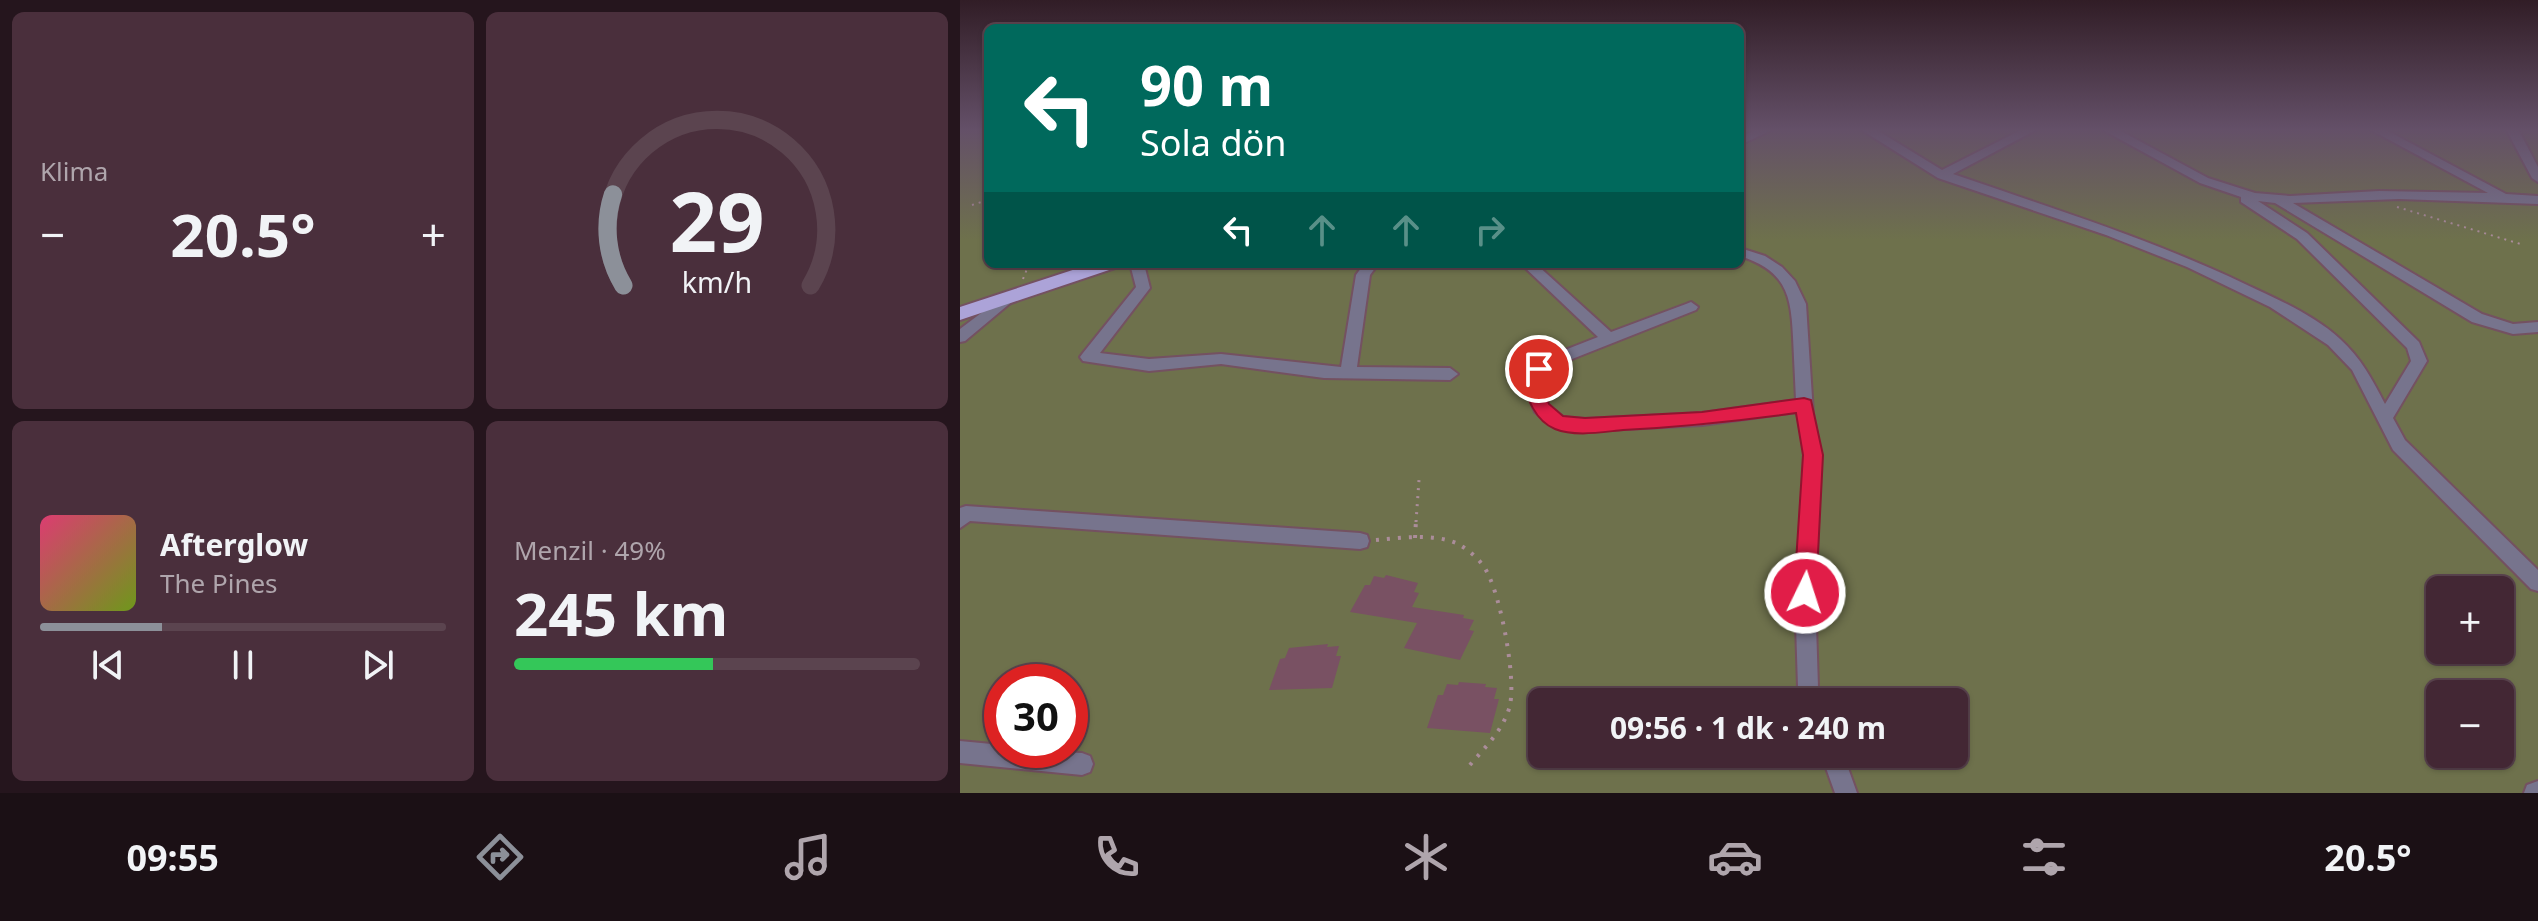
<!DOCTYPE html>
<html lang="tr">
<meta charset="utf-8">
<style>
:root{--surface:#432734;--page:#4a2f3c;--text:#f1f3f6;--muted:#afa5ac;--line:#5b444f;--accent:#8c9099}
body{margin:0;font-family:"Noto Sans",sans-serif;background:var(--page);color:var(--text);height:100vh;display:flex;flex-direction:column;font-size:30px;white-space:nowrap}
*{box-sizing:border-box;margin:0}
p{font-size:26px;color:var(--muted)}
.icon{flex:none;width:44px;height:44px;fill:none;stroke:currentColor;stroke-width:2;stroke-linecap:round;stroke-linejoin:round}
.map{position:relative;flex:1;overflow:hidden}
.panel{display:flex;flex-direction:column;gap:12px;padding:12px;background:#25151d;width:960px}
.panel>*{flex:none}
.hud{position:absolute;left:24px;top:24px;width:760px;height:244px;border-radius:12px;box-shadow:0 2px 6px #0004,0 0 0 2px var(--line);background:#00695c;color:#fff;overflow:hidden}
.controls{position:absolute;left:1466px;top:576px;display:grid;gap:16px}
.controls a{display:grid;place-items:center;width:88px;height:88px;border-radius:12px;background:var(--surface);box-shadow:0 2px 6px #0004,0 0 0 2px var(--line);font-size:40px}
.speed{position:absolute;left:24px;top:664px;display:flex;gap:16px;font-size:40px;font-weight:700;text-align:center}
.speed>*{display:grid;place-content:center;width:104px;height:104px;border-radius:50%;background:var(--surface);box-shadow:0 2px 6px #0004,0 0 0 2px var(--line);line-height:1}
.speed .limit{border:12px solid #d22;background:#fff;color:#111}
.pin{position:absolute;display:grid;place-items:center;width:68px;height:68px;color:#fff;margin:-34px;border:4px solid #fff;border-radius:50%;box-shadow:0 2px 8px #0007}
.me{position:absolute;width:88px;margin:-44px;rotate:4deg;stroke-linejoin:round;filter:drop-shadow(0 0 6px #0008)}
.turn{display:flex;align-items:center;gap:28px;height:168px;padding:0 24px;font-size:36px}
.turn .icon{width:104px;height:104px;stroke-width:2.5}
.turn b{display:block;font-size:56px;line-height:68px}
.lanes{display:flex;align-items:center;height:76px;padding:0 24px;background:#0003;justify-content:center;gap:40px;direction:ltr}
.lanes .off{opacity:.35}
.big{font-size:60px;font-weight:700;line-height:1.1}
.panel .widget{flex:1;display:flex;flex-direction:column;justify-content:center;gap:12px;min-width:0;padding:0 28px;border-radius:12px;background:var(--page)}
.panel .dial{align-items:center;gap:0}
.dial svg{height:208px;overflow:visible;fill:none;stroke:var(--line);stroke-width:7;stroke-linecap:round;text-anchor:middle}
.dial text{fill:var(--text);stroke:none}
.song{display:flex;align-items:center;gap:24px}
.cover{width:96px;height:96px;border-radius:12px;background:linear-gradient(135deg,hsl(340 70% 55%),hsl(80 70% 35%))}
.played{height:8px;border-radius:4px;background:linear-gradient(90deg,var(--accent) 30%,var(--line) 30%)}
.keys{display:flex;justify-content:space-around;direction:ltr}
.heat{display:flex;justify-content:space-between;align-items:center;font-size:44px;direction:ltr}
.charge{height:12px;border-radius:6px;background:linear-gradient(90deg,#34c759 49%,var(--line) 0)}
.panel .tiles{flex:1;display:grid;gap:12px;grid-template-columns:repeat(2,1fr)}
.trip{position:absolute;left:568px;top:688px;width:440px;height:80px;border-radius:12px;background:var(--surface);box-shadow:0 2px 6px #0004,0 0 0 2px var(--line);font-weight:700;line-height:80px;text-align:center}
.tabs{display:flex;height:128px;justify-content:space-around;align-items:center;background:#1b1015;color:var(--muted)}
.tabs .icon{width:56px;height:56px}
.tabs .selected{color:var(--accent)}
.tabs b{font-size:36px;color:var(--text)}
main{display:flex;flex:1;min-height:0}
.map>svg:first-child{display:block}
.green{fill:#6e714c;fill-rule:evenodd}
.building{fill:#795163}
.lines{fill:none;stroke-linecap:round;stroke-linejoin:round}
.minor-casing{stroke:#745161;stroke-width:4}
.major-casing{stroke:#745161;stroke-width:4}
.path-far2{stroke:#ab8d9a;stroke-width:2;stroke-dasharray:2 5;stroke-linecap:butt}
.path-far1{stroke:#ab8d9a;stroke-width:3;stroke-dasharray:2 6;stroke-linecap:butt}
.path{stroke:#ab8d9a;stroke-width:4;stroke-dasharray:3 8;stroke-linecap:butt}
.minor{fill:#77748d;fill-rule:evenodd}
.major{fill:#aca3d8;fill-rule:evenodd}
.route{fill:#e11d48;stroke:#92132f;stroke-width:2}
</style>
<main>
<section class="panel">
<div class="tiles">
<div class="widget"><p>Klima</p>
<div class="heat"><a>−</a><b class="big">20.5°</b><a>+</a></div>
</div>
<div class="widget dial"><svg viewBox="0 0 100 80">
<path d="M14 69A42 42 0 1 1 86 69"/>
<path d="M14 69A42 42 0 0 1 10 34" stroke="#8c9099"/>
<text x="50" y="56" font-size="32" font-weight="700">29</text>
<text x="50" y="72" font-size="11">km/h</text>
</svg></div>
<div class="widget">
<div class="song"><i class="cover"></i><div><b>Afterglow</b><p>The Pines</p></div></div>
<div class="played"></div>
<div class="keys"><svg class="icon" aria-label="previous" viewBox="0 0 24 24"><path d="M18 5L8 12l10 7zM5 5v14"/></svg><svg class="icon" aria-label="pause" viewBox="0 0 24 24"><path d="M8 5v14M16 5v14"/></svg><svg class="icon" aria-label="next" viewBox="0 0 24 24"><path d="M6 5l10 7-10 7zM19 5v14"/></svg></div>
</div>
<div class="widget"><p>Menzil · 49%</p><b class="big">245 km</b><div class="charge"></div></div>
</div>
</section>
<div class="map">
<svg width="1578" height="793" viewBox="0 0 1578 793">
<rect width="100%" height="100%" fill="#593445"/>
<path class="green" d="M 0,129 L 28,129 L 28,264 L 780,264 L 780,129 L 1578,129 L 1578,793 L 0,793 ZM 1480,590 L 1540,590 L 1540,650 L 1480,650 ZM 42,682 L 110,682 L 110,750 L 42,750 ZM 1480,694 L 1540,694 L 1540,754 L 1480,754 ZM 582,702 L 994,702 L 994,754 L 582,754 Z"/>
<path class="building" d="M 426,575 L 458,583 L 454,592 L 459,593 L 452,607 L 504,615 L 503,618 L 514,620 L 509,630 L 514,631 L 500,660 L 444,648 L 457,623 L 390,612 L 405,585 L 410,585 L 414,576 L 424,578 Z
M 368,644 L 367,647 L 379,646 L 376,656 L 381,656 L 372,688 L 309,690 L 320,659 L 325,658 L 329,648 Z
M 499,682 L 526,684 L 525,687 L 537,688 L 534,699 L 539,699 L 530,733 L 467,728 L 478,695 L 483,695 L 487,684 L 498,685 Z"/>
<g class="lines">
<g class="minor-casing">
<path id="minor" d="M 798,129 L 814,129 L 780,145 L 780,137 Z
M 900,129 L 915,129 L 982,170 L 1063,129 L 1078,129 L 993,174 C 1091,208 1191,239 1285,284 C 1317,299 1354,315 1380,339 C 1401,358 1412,379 1425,404 L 1451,361 L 1447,348 L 1337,239 L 1281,202 L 1281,197 L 1240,183 L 1141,129 L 1157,129 L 1248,178 L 1295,193 L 1330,196 L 1419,191 L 1528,193 L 1409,129 L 1424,129 L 1546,194 L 1578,196 L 1578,204 L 1439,199 L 1333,203 L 1522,314 L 1553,324 L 1578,322 L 1578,332 L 1553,334 L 1512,322 L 1315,203 L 1298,201 L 1347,233 L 1459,342 L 1467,361 L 1433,418 L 1445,440 L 1578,570 L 1578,591 L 1571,589 L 1433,450 L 1392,370 L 1368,345 L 1310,307 L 1227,267 L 1146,235 L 978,178 Z
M 1546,129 L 1558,129 L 1578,167 L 1578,182 L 1572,178 Z
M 780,248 L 805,256 L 822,267 L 835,281 L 846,304 L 853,413 L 861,455 L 855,593 L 858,687 L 864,702 L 842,702 L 838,687 L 835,593 L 845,455 L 837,412 L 742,425 L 625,431 L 599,429 L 575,412 L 563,379 L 587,357 L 638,337 L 561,264 L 576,264 L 651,332 L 726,304 L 731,302 L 738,307 L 736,310 L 597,365 L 579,381 L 588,405 L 603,417 L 625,419 L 742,413 L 836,400 C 835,379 834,358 833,337 C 831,294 826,271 780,256 Z
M 170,264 L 184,264 L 190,288 L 140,353 L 189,359 L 261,354 L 381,367 L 396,275 L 404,264 L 418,264 L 410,275 L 397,367 L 490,368 L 498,374 L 490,380 L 364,378 L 261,364 L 189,371 L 123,361 L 120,357 L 123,353 L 176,287 Z
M 49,292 L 54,294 L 56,297 L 54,300 L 5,341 L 0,342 L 0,329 Z
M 6,506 L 400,533 L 407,535 L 409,541 L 407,547 L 400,549 L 10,521 L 0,528 L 0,508 Z
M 0,741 L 42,745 L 42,750 L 122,753 L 130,756 L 133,764 L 130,772 L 122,775 L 0,763 Z
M 861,754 L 883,754 L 897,793 L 875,793 Z
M 1578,781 L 1578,793 L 1564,793 L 1567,785 Z"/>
</g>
<g class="major-casing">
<path id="major" d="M 131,264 L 158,264 L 155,268 L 0,320 L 0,307 Z"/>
</g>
<path class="path-far2" d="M 12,205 L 28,200
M 1437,207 L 1564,245
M 63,279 L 69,264"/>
<path class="path-far1" d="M 456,522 L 459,480"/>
<path class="path" d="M 455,538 L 456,520
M 416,540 C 442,538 471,533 496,543 C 508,549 521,560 527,572 C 541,598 556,677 550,705 C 544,731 521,751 505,771"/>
<use href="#minor" class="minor"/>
<use href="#major" class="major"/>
</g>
<linearGradient id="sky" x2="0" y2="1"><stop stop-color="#311d26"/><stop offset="0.54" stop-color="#645068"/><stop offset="1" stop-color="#645068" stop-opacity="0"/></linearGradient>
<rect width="1578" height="240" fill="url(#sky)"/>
<path class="route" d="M 579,362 L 588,369 L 580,380 L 589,404 L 603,416 L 625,418 L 742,412 L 844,398 L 851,400 L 863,455 L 856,593 L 852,600 L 845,602 L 837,600 L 834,593 L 843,455 L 836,413 C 778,421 721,427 663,430 C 642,432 615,437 595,429 C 575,421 567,398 562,379 L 573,364 Z"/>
</svg>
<div class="controls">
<a>+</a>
<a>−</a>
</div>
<div class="speed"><div class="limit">30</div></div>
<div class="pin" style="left:579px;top:369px;background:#d93025"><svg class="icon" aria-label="arrive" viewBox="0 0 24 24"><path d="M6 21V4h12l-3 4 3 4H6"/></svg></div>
<svg class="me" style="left:845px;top:593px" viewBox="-20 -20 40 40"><circle r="17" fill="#e11d48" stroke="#fff" stroke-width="3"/><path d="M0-11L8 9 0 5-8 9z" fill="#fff"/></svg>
<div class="trip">09:56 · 1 dk · 240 m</div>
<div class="hud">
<div class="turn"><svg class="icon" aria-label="left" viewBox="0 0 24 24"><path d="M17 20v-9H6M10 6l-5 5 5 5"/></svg><div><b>90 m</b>Sola dön</div></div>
<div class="lanes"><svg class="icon" aria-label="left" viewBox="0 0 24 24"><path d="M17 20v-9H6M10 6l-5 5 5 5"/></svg><svg class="icon off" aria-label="ahead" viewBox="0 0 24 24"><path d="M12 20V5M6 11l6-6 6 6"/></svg><svg class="icon off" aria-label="ahead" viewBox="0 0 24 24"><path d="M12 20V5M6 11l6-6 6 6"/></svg><svg class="icon off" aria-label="right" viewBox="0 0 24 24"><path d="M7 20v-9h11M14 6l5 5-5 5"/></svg></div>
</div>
</div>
</main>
<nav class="tabs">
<b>09:55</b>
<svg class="icon selected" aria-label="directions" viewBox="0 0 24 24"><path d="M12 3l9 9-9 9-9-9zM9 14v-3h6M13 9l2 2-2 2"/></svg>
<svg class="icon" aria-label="music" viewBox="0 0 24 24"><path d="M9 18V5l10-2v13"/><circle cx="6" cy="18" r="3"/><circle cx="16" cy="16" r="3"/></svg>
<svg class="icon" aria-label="phone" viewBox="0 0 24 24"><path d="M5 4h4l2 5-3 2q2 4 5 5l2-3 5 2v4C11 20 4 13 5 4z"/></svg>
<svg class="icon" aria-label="climate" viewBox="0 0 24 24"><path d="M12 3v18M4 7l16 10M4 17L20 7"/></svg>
<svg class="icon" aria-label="car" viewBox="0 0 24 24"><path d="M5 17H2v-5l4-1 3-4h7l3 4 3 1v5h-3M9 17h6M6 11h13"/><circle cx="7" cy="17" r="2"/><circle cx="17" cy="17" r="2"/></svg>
<svg class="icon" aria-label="filters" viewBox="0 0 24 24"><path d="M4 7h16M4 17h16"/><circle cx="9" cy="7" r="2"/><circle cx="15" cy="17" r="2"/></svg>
<b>20.5°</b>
</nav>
